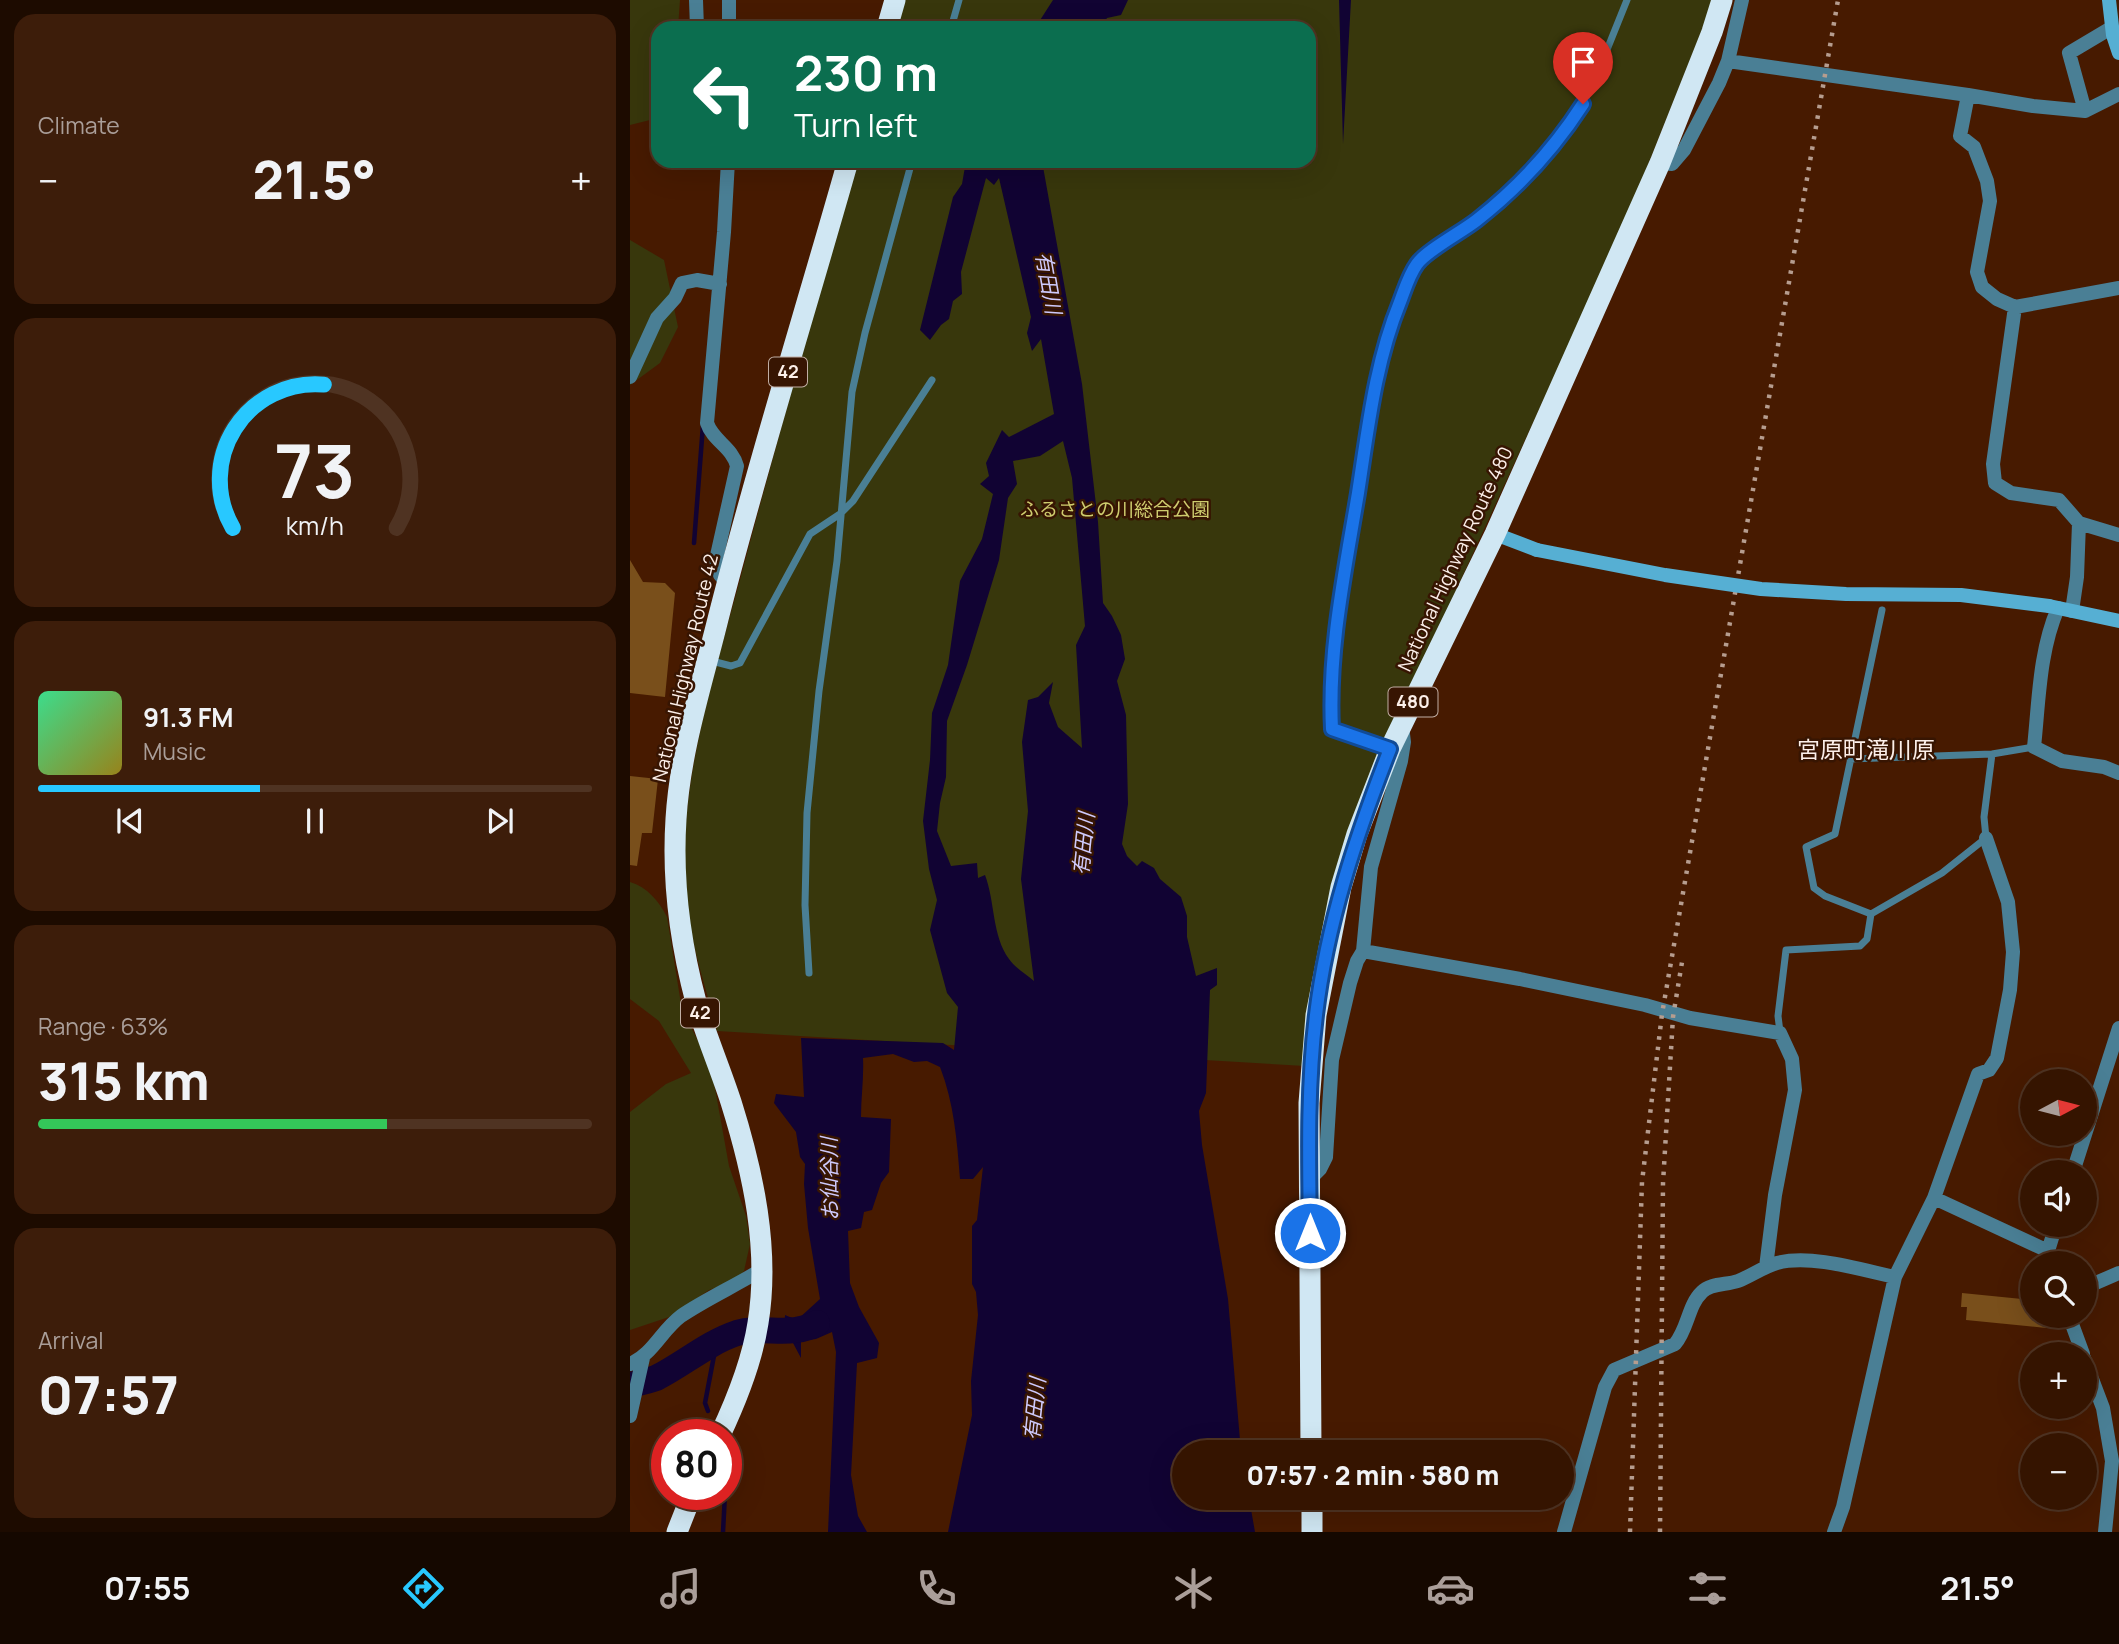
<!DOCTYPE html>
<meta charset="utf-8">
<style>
:root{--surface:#351400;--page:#3d1d0a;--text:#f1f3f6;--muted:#aa9e99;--line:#4f3322;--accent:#28c8ff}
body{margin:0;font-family:Manrope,"Noto Sans JP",sans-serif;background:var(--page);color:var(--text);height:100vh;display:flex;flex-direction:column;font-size:26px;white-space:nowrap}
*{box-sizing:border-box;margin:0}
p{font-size:23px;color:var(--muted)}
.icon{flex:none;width:38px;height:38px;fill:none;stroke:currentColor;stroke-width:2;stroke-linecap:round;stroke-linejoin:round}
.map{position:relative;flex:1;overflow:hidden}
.details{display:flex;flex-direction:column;gap:14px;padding:14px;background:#1d0b00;width:630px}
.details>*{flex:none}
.guide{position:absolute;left:21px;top:21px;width:665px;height:147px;border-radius:21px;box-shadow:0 7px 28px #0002,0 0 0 2px var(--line);background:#0b6e4f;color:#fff;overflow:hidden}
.needle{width:46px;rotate:83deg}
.controls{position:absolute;left:1390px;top:1069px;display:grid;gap:14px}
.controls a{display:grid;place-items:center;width:77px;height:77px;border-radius:50%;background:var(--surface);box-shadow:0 7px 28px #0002,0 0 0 2px var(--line);font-size:35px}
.speed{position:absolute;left:21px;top:1419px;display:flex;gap:14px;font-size:35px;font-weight:700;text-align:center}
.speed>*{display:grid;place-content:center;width:91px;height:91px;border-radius:50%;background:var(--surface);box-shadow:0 7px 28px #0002,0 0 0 2px var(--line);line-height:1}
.speed .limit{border:10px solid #d22;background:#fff;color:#111}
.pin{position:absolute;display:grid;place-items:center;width:60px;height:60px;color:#fff;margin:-72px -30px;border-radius:50% 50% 50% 0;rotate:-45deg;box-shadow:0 0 7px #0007}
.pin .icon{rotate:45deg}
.me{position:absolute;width:77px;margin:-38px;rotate:0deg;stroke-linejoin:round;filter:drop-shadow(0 0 5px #0008)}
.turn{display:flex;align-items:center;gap:24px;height:147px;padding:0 28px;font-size:32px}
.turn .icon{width:91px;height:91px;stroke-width:2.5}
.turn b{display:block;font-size:49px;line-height:60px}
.big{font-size:52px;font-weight:800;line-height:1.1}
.details .card{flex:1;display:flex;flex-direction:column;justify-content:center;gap:10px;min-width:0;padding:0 24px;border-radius:21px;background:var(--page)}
.details .dial{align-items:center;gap:0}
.dial svg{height:182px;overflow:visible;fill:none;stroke:var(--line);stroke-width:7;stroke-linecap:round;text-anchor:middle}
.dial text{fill:var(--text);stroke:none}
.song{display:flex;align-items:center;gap:21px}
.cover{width:84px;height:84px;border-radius:10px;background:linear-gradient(135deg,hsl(150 70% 55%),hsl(50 70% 35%))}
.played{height:7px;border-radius:4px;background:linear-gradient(90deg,var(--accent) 40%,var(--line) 40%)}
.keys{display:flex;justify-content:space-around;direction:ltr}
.heat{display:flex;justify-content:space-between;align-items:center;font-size:38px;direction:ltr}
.charge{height:10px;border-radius:5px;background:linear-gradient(90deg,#34c759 63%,var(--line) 0)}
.trip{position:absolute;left:542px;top:1440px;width:402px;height:70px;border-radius:35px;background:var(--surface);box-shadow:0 7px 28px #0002,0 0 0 2px var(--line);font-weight:800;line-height:70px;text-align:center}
.menu{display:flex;height:112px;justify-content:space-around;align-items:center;background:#150800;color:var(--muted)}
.menu .icon{width:49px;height:49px}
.menu .current{color:var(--accent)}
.menu b{font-size:32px;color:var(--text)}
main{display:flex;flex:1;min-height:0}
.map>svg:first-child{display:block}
.green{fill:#38370c}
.water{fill:#110333;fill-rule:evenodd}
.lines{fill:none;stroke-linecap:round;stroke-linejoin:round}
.stream{stroke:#110333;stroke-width:4.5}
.river{stroke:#110333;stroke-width:26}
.building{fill:#794f1b}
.lane{stroke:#4a7f95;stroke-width:7}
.street{stroke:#4a7f95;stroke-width:14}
.secondary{stroke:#56afd3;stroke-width:14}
.highway{stroke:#d0e7f3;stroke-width:21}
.rail{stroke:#b69d8f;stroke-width:4.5;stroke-dasharray:3.5 7;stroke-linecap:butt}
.secondary-bridge{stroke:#56afd3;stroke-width:14}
.route-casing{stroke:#114b97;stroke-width:18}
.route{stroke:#1a73e8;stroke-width:12}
.labels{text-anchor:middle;stroke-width:5;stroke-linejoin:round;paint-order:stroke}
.shield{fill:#371502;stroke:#c1aea4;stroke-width:2}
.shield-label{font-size:18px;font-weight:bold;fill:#fcefe9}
.park-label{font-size:19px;fill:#cecc6e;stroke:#371502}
.street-label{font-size:19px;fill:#fcefe9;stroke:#371502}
.water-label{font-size:21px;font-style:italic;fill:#cecafd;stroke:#371502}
.quarter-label{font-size:23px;fill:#fcefe9;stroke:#371502}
</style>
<main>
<section class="details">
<div class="card"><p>Climate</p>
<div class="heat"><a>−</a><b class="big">21.5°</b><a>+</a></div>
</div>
<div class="card dial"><svg viewBox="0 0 100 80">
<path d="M14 69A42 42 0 1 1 86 69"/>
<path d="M14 69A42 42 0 0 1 54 6" stroke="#28c8ff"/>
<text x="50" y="56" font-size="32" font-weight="700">73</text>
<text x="50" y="72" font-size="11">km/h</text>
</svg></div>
<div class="card">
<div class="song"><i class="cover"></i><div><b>91.3 FM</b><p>Music</p></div></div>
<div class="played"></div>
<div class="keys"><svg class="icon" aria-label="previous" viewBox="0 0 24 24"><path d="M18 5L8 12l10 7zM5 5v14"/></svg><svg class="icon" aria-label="pause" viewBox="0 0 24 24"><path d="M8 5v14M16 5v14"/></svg><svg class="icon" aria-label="next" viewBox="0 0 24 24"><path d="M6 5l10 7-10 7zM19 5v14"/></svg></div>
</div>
<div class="card"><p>Range · 63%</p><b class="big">315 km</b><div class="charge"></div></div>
<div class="card"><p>Arrival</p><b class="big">07:57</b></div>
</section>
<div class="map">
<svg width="1489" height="1532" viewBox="0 0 1489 1532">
<rect width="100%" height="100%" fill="#471a00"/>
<path class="green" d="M 0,0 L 50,0 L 48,28 L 28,28 L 28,118 L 0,125 Z
M 273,0 L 1084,0 L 995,222 L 761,732 L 675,1066 L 87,1031 C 74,979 54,925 54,871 C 53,771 84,675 110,580 C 147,440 187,300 226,161 L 679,161 L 679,28 L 265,28 Z
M 0,240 L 34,260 L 48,327 L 30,363 L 0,385 Z
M 0,882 C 17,887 29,901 37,917 L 52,1010 L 81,1066 L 99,1166 L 116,1216 L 120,1244 L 114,1271 L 105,1281 L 79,1290 L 39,1317 L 0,1330 L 0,1112 L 36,1084 L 61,1073 L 29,1021 L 0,999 Z"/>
<path class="water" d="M 423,0 L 498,0 L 491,15 L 477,18 L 471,28 L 405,28 Z
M 709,0 L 721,0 L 713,144 Z
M 336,161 L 412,161 L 452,384 L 468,522 L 473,603 L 482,616 L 491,635 L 495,659 L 487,681 L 496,715 L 498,804 L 492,844 L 497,856 L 507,866 L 512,861 L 524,868 L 530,879 L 551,897 L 557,916 L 557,937 L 566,976 L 587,968 L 587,985 L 580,990 L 576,1093 L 569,1111 L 572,1145 L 598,1299 L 611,1452 L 555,1452 L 555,1498 L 619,1498 L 625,1532 L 318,1532 L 342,1415 L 341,1381 L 348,1315 L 346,1292 L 342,1284 L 342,1226 L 347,1220 L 353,1167 L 343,1179 L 330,1179 C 327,1140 324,1103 310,1067 L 297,1061 L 284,1062 L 263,1054 L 233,1058 C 234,1078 231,1097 231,1117 L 261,1119 L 259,1172 L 251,1183 L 242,1210 L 234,1212 L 231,1228 L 218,1231 L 220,1283 L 229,1307 L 249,1343 L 247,1358 L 227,1363 L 221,1475 L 228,1516 L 237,1532 L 198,1532 L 206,1352 L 202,1332 L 186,1339 L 171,1341 L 171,1358 L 163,1343 L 154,1342 L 155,1315 L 167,1320 L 190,1299 L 178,1228 L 174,1184 L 175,1164 L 170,1157 L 166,1132 L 144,1103 L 146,1094 L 174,1097 L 171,1038 L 313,1043 L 324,1050 L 328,1007 L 317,993 L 300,930 L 307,900 L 299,869 L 293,821 L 300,760 L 302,713 L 318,665 L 330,581 L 352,539 L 363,494 L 350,484 L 359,476 L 356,463 L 372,430 L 379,437 L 424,414 L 411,339 L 402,351 L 397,333 L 401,317 L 369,178 L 364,185 L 356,178 L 331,272 L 332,294 L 323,301 L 319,319 L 311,325 L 300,340 L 290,330 L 323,197 L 332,184 ZM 433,441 L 442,478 L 455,626 L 446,645 L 452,748 L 428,727 L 419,703 L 423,682 L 408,697 L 398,700 L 392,742 L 398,811 L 391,879 L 404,981 C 396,974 385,968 379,959 C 362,936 365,901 355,875 L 348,878 L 347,863 L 321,866 L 307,831 L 310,803 L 316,777 L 317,721 L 337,665 L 369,560 L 378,498 L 387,484 L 383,461 L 410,456 Z"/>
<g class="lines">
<path class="stream" d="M 64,543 L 73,425
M 78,1411 L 75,1403 L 87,1340
M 93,1532 L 95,1494"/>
<path class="river" d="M 0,1385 C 8,1383 18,1381 26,1378 C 54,1364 77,1343 107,1333 C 133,1325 162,1338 187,1323"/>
</g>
<path class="building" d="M 0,560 L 13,582 L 35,583 L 45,593 L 35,697 L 0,693 Z
M 0,776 L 28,779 L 22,833 L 12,833 L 7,866 L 0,865 Z
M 1332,1293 L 1402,1300 L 1402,1316 L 1417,1316 L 1416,1328 L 1336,1320 L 1337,1307 L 1331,1307 Z"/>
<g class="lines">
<path class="lane" d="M 321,28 L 329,0
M 78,660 L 101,666 L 110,663 L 180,534 L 210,514 L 223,501 L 302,380
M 759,749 L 702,729 L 702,679 L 712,591 L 751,359 L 764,315 L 780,276 L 791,259 L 861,209 L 897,177 L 926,145 L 962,87 L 997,0
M 1220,759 L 1362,754 L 1404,747
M 1241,914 L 1195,896 L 1184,888 L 1176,847 L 1205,834 L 1252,610
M 179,973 L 175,905 L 177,813 L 189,691 L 207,561 L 222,392 L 235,333 L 282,161
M 1150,1032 L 1148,1016 L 1156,950 L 1230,946 L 1237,939 L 1241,914 L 1312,873 L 1356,838 L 1354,817 L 1362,754"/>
<path class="street" d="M 66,0 L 67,28
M 99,28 L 99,0
M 1098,61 L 1338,95 L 1403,106 L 1455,111 L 1489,94
M 1338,95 L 1330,136 L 1344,147 L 1357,181 L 1360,201 L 1347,272 L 1352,287 L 1367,299 L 1385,307 L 1489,288
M 1455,111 L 1439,53 L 1481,28
M 1030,163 L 1042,164 L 1054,150 L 1089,83 L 1098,61 L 1112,0
M 1385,307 L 1363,464 L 1365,483 L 1381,493 L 1429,500 L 1449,523 L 1489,535
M 0,377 L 27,318 L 45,298 L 52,283 L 67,280 L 90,284
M 97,583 L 90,575 L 86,560 L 107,466 C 102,447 83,441 77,423 L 94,232 L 98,161
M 1428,608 C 1409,652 1409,701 1404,747 L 1432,761 L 1474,767 L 1489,773
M 1442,611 L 1447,577 L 1449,523
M 772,726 L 774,742 L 771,761 L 741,867 L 733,951 L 890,979 L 1015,1005 L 1060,1018 L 1150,1033 L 1162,1059 L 1165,1090 L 1145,1195 L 1136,1267
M 1443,1172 L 1489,1028
M 680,1179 L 690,1169 L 696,1157 L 702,1060 L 720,983 L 727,961 L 733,951
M 1304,1198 L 1418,1251
M 1419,1264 L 1418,1251 L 1426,1225
M 1454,1288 L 1489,1273
M 1439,1316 L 1453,1354
M 1454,1358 L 1473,1408 L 1482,1461 L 1475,1532
M 0,1364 C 23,1354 31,1331 51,1316 C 76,1299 105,1286 131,1270
M 0,1416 L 13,1358
M 934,1532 L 975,1387 L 984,1370 L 1045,1344 C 1058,1329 1058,1305 1072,1292 C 1080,1283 1097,1285 1108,1281 C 1121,1276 1133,1267 1147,1263 C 1181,1254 1232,1270 1265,1277
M 1204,1532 L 1213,1507 L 1265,1277 L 1304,1198 L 1348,1074 L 1359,1070 L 1367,1058 L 1380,990 L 1383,952 L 1378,902 L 1356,838"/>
<path class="secondary" d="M 1479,0 L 1483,35 L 1489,53
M 865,534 L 907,550
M 1419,606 L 1489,621"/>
<path class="highway" d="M 257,28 L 265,0
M 90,1435 C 107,1399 122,1362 128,1323 C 140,1249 123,1172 101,1102 C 90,1068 76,1036 66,1002 C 50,942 42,881 46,819 C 50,751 72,684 88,619 C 127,465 175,313 218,161
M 681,1452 L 679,1103 L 686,1015 L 711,887 L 727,834 L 760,749 L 865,534 L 1030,163 L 1082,32 L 1092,0
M 682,1498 L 682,1532
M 47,1532 L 62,1494"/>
<path class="rail" d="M 1000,1532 L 1012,1182 L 1032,1014 L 1208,0
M 1030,1532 L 1033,1183 L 1043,1017 L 1053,956"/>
<path class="secondary-bridge" d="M 907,550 L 1035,575 L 1131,589 L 1216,594 L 1331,595 L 1419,606"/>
</g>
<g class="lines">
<g class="route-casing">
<path id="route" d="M 680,1233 C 679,1161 677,1088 686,1015 C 697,923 726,836 760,749 L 702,729 C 698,650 715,571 728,493 C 738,429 745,363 770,302 C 775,289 779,275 787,264 C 797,250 832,232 847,220 C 889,187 924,149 953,104"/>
</g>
<use href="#route" class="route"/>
</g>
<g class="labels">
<g class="shield">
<rect x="139" y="357.5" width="38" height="29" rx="5"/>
<rect x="758.5" y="687.5" width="49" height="29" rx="5"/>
<rect x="51" y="998.5" width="38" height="29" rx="5"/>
</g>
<g class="shield-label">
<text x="158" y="378">42</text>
<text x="783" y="708">480</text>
<text x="70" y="1019">42</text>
</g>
<g class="park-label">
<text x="485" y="516">ふるさとの川総合公園</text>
</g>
<g class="street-label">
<text transform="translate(825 559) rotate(-65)" y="7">National Highway Route 480</text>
<text transform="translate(55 668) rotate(-77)" y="7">National Highway Route 42</text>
</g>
<g class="water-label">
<text transform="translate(418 283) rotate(80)" y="7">有田川</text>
<text transform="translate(454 844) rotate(-84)" y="7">有田川</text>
<text transform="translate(200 1179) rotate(-91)" y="7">お仙谷川</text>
<text transform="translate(405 1409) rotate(-84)" y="7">有田川</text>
</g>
<g class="quarter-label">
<text x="1236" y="758">宮原町滝川原</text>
</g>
</g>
</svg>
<div class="controls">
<a><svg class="needle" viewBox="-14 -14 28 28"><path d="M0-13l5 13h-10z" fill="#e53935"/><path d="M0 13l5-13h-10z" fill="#aa9e99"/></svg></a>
<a><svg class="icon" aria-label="sound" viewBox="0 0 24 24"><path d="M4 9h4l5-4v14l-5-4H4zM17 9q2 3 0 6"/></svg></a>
<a><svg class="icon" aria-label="search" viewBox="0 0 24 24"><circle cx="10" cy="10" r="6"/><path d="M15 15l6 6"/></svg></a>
<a>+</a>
<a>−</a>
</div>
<div class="speed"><div class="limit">80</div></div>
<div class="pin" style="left:953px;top:104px;background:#d93025"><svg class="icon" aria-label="arrive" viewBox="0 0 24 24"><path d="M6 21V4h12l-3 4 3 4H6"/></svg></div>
<svg class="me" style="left:680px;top:1233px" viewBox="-20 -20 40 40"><circle r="17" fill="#1a73e8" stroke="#fff" stroke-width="3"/><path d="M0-11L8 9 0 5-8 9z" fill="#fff"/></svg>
<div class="trip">07:57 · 2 min · 580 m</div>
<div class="guide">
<div class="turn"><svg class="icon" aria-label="left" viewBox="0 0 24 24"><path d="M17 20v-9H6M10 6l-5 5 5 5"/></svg><div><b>230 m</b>Turn left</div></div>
</div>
</div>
</main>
<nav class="menu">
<b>07:55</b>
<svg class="icon current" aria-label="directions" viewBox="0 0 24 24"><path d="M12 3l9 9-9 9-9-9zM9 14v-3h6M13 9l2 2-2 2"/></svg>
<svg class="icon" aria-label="music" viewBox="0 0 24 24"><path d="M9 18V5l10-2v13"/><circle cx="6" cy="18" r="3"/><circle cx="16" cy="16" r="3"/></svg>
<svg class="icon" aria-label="phone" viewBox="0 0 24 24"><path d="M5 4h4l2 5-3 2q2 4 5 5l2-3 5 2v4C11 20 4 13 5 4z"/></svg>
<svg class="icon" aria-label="climate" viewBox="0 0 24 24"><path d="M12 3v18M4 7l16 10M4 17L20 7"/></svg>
<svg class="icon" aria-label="car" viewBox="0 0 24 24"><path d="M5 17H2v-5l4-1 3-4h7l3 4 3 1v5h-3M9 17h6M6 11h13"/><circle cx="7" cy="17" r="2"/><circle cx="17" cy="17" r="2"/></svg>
<svg class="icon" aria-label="filters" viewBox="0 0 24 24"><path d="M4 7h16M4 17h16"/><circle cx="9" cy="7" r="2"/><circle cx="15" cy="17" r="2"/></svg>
<b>21.5°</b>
</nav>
